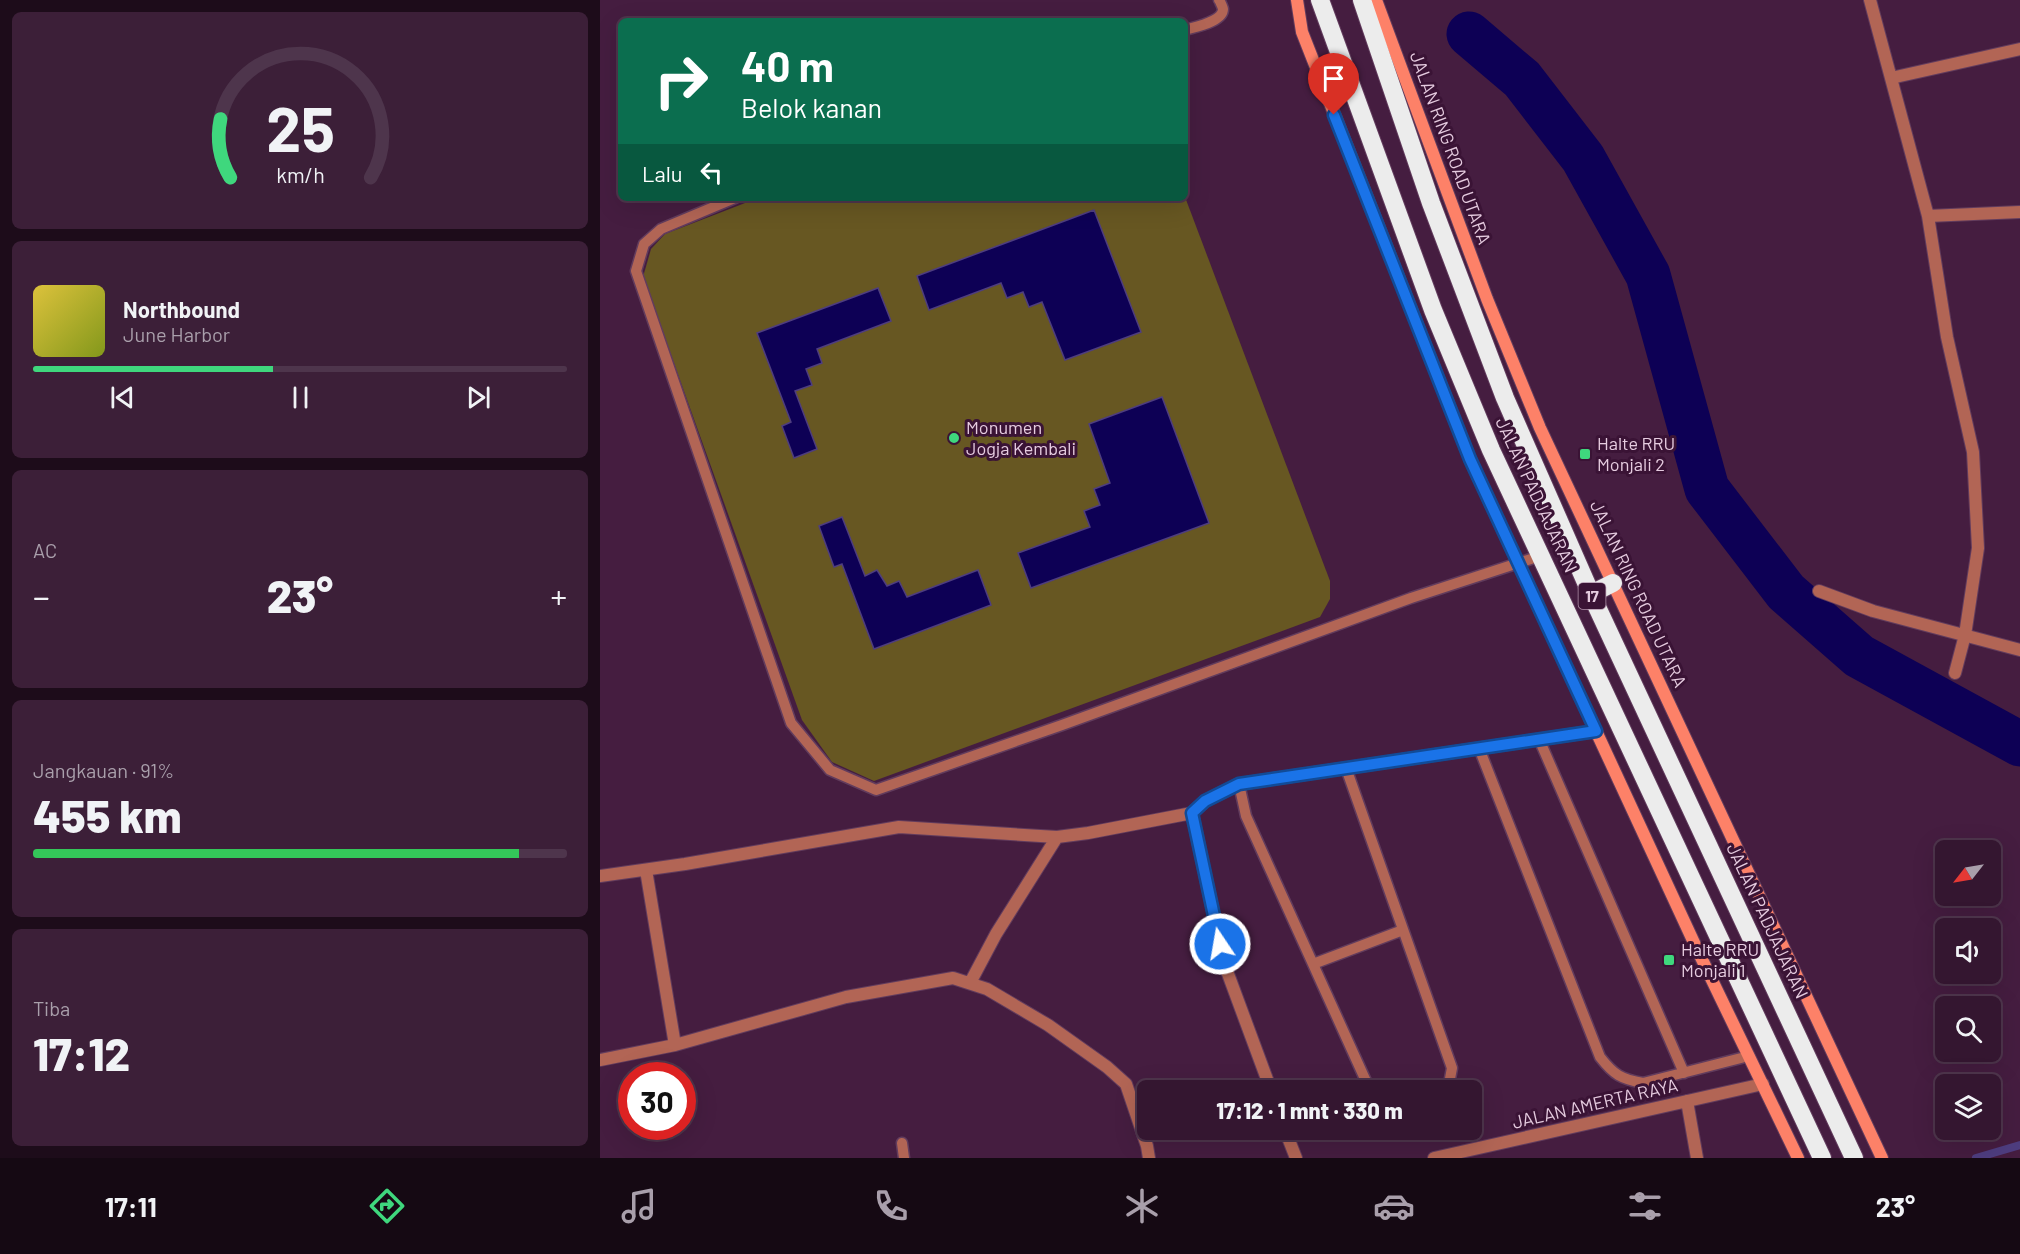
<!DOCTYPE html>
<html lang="id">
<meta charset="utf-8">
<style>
:root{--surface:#341630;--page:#3c1f38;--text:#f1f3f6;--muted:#a99fab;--line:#4e354c;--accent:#3fd77d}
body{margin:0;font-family:Barlow,sans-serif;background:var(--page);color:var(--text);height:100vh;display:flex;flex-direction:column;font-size:22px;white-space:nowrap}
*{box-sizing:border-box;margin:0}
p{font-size:20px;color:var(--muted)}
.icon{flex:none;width:33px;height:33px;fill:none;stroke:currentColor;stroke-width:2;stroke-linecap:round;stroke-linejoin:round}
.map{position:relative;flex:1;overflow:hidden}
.panel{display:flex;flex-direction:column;gap:12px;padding:12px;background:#1d0c1a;width:600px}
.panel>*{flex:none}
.banner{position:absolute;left:18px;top:18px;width:570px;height:183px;border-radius:9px;box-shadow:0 6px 24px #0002,0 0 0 2px var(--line);background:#0b6e4f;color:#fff;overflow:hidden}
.needle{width:39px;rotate:239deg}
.tools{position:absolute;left:1335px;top:840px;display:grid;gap:12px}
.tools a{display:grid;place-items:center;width:66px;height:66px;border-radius:9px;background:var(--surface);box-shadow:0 6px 24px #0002,0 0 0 2px var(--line);font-size:30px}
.speed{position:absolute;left:18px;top:1062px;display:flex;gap:12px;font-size:30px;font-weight:700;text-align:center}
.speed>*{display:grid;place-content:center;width:78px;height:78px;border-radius:50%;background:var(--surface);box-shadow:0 6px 24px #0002,0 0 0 2px var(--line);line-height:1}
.speed .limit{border:9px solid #d22;background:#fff;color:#111}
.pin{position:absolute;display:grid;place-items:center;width:51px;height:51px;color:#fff;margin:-62px -26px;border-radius:50% 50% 50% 0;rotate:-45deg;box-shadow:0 0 6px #0007}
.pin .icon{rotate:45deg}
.me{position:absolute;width:66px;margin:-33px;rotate:348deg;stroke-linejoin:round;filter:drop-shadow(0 0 4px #0008)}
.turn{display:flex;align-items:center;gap:21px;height:126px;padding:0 24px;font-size:27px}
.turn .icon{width:78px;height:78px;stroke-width:2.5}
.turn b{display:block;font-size:42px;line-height:51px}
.then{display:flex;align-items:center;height:57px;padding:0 24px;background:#0003;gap:12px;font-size:22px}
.big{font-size:45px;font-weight:800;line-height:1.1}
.panel .widget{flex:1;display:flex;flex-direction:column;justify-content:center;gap:9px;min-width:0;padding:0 21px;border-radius:9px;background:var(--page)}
.panel .dial{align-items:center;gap:0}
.dial svg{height:156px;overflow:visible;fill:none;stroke:var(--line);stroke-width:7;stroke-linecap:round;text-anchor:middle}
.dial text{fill:var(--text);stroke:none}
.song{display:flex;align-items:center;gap:18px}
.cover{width:72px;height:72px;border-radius:9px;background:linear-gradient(135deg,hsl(50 70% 55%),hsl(70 70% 35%))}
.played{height:6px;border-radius:3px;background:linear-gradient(90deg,var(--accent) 45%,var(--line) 45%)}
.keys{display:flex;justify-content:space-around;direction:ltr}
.heat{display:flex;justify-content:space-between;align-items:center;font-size:33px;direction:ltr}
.charge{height:9px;border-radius:4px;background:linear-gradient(90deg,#34c759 91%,var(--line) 0)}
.trip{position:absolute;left:537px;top:1080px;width:345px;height:60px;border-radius:9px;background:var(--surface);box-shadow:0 6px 24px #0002,0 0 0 2px var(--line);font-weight:800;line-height:60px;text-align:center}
.dock{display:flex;height:96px;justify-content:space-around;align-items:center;background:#150913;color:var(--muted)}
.dock .icon{width:42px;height:42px}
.dock .selected{color:var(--accent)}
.dock b{font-size:27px;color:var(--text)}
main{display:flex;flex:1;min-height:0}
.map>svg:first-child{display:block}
.green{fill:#675722}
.water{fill:#0d0055;stroke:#4e3d7f;stroke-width:1.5}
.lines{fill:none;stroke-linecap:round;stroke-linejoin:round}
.stream{stroke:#4e3d7f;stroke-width:8}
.river{stroke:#0d0055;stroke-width:45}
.lane-casing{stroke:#623c5d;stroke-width:13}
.street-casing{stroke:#623c5d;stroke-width:14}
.secondary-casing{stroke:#623c5d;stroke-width:14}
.highway-casing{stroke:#623c5d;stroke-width:20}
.lane{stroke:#b26555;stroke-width:10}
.street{stroke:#b26555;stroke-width:12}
.secondary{stroke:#fd8168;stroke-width:12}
.highway{stroke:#ececec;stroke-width:18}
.route-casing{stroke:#114b97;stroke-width:15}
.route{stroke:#1a73e8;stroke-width:10}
.poi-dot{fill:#3fd77d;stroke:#3a1335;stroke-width:2}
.labels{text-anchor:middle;stroke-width:6;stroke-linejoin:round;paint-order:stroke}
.shield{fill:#3a1335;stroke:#b294ad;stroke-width:1.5}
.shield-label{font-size:16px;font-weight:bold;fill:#e6cce0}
.street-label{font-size:18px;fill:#e6cce0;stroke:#3a1335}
.poi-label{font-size:18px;fill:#e6cce0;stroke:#3a1335;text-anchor:start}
</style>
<main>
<section class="panel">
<div class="widget dial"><svg viewBox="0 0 100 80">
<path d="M14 69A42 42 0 1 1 86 69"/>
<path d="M14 69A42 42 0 0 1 9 39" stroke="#3fd77d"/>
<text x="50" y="56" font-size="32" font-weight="700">25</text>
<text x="50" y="72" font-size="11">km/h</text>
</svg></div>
<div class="widget">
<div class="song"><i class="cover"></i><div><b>Northbound</b><p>June Harbor</p></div></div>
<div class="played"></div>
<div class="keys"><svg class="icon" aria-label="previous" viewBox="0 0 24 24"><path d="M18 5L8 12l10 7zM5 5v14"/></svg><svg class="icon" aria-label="pause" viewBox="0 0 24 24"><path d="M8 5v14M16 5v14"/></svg><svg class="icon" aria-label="next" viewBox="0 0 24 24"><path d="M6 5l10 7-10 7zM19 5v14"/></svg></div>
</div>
<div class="widget"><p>AC</p>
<div class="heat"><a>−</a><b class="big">23°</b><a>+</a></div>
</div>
<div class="widget"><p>Jangkauan · 91%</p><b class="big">455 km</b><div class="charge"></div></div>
<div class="widget"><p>Tiba</p><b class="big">17:12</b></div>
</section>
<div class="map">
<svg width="1420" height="1158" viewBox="0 0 1420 1158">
<rect width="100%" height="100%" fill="#451d40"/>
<path class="green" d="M 585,197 L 730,581 L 730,599 L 720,617 L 274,781 L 232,762 L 202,720 L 43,277 L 51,249 L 65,234 L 158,198 Z"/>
<path class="water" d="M 494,210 L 541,332 L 465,360 L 442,302 L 429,307 L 423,292 L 407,298 L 401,283 L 329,310 L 317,276 Z
M 278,288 L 291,321 L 217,349 L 222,363 L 206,369 L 212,385 L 195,391 L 217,449 L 194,458 L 182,426 L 191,422 L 157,333 Z
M 562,397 L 609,523 L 431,588 L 418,553 L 490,527 L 484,511 L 500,505 L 494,489 L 510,483 L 489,424 Z
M 242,517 L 265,576 L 277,570 L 287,586 L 299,581 L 307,597 L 378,570 L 391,605 L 274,649 L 242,564 L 234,567 L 219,526 Z"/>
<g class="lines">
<path class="stream" d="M 1376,1158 L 1420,1145"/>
<path class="river" d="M 869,34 L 922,79 L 983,158 L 1048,275 L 1107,489 L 1186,592 L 1259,656 L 1420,744"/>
<g class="lane-casing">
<path id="lane" d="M 585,30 C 594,27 623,22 623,9 C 623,8 620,1 619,0
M 135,198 L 61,229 L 44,244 L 36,271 L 191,723 L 230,770 L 276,790 L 462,725 L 811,598 L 940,556
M 939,739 L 1084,1073
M 879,748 L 1000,1057 C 1014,1075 1021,1079 1043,1083 L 1149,1056
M 746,768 L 852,1068 L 849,1084 L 843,1090
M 639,784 L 646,816 L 770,1090
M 713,964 L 803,930
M 302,1143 L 304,1158"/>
</g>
<g class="street-casing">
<path id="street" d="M 1270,0 L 1328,216 L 1347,337 L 1373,452 L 1378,548 L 1365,635 L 1355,673
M 1291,78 L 1420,49
M 1328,216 L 1420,212
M 1219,591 L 1273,611 L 1420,650
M 46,870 L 75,1045 L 246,997 L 353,978 L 387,989 L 448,1025 L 507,1067 L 526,1084 L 547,1146 L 549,1158
M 0,876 L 85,864 L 299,827 L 457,837
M 370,983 L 396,934 L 457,837 L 488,833 L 592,813
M 0,1060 L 75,1045
M 671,1090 L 624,963 L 592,813 L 605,801 L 639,784 L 996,731
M 1087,1101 L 1097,1158
M 685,1130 L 696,1158
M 834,1158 L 1163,1084"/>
</g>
<g class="secondary-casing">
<path id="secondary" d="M 697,0 L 702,32 L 870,459 L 1096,947 L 1198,1158
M 776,0 L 887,299 L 940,428 L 1282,1158"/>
</g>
<g class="highway-casing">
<path id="highway" d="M 720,0 L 833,310 L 891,450 L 1222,1158
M 762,0 L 831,203 L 905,398 L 991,594 L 1254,1158
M 991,594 L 1013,583"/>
</g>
<use href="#lane" class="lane"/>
<use href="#street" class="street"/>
<use href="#secondary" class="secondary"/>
<use href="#highway" class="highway"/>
</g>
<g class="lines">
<g class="route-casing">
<path id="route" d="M 620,944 L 592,813 L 605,801 L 639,784 L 996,731 L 870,459 L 734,115"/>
</g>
<use href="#route" class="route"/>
</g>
<g class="poi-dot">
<circle cx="354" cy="438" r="6"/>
<rect x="979" y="448" width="12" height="12" rx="3"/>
<rect x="1063" y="954" width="12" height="12" rx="3"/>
</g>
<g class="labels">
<rect class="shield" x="978.5" y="583" width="27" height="26" rx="4.5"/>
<g class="shield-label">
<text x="992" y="602">17</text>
</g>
<g class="street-label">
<text transform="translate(850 148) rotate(70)" y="6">JALAN RING ROAD UTARA</text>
<text transform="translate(936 495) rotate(65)" y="6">JALAN PADJAJARAN</text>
<text transform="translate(1038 594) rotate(65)" y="6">JALAN RING ROAD UTARA</text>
<text transform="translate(1167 921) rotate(65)" y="6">JALAN PADJAJARAN</text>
<text transform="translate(995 1104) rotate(-13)" y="6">JALAN AMERTA RAYA</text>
</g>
<g class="poi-label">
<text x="366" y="434">Monumen<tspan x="366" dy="21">Jogja Kembali</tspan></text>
<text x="997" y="450">Halte RRU<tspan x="997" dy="21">Monjali 2</tspan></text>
<text x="1081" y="956">Halte RRU<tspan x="1081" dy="21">Monjali 1</tspan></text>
</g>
</g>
</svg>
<div class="tools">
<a><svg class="needle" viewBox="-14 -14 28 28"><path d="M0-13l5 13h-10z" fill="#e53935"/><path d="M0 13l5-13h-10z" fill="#a99fab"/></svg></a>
<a><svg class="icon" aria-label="sound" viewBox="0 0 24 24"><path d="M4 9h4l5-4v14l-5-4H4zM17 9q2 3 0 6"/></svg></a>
<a><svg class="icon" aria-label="search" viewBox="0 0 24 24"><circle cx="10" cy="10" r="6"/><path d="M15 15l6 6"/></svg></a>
<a><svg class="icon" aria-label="layers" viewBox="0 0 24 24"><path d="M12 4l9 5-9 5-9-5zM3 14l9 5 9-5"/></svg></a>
</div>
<div class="speed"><div class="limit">30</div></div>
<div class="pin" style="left:734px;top:115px;background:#d93025"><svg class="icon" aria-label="arrive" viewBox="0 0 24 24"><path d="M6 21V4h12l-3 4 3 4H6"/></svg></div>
<svg class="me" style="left:620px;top:944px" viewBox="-20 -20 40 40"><circle r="17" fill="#1a73e8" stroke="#fff" stroke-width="3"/><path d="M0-11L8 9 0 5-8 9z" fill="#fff"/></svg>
<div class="trip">17:12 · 1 mnt · 330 m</div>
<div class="banner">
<div class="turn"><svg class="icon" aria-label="right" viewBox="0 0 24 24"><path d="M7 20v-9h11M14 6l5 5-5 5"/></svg><div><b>40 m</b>Belok kanan</div></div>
<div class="then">Lalu<svg class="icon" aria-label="left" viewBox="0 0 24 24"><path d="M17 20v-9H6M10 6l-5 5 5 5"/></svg></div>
</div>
</div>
</main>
<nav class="dock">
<b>17:11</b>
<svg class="icon selected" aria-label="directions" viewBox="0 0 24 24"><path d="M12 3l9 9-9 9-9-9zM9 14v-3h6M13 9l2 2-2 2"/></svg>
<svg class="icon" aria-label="music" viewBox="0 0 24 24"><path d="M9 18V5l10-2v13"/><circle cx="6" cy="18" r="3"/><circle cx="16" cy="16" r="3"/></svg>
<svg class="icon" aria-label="phone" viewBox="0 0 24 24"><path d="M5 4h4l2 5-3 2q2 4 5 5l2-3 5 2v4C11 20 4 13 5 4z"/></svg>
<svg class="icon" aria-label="climate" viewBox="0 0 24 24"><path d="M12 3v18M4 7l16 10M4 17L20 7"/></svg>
<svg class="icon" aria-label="car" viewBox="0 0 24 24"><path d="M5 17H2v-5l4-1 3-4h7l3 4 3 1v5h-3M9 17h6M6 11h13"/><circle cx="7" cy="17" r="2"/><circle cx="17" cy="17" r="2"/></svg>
<svg class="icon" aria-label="filters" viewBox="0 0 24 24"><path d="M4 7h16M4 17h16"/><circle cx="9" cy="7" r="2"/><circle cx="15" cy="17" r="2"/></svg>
<b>23°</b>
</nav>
